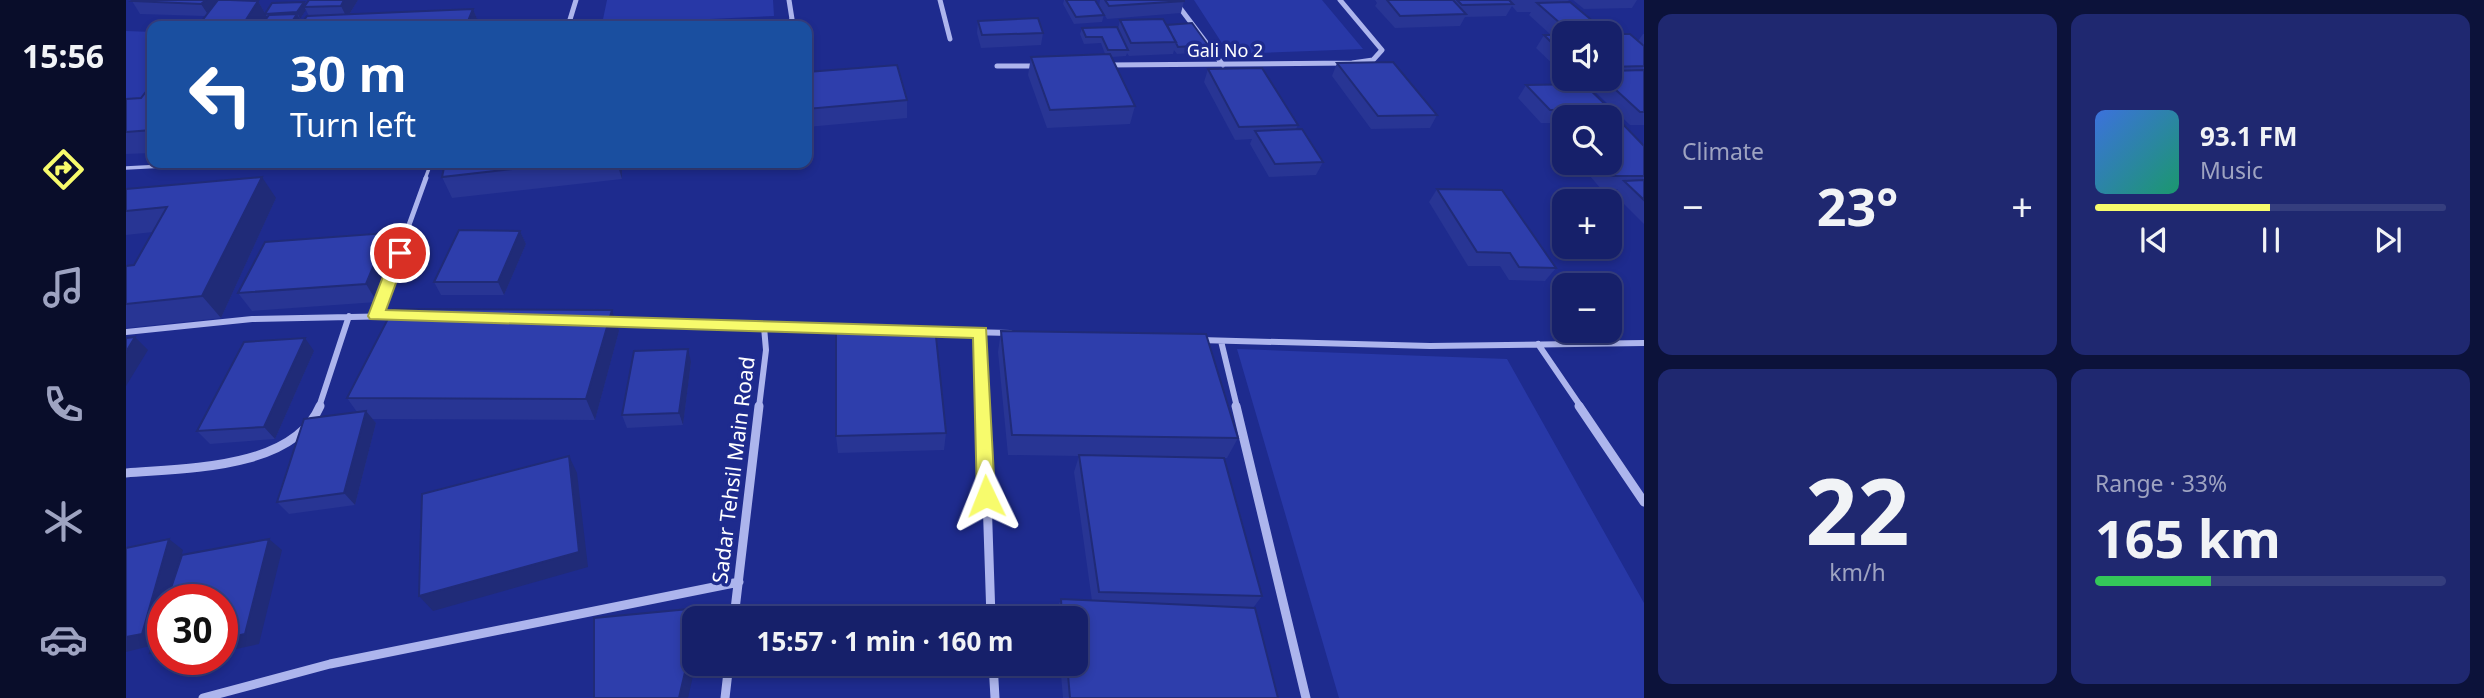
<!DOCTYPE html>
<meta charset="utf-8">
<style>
:root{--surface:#16206a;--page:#1f2870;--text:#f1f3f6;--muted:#9ea3c1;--line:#353e7e;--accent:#f7fb6c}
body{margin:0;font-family:"Noto Sans",sans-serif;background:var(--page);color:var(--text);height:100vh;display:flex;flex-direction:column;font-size:26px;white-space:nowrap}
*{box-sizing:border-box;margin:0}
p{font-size:23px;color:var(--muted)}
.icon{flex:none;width:38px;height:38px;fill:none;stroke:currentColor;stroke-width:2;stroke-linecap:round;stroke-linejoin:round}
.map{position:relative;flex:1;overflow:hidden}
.side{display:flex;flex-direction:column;gap:14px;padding:14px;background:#0c123a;width:840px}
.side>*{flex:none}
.banner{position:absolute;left:21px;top:21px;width:665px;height:147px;border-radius:14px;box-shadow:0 4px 10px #0003,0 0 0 2px var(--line);background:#1a4fa0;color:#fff;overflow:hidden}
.buttons{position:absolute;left:1426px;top:21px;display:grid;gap:14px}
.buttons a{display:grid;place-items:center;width:70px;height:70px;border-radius:14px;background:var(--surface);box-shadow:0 4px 10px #0003,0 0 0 2px var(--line);font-size:35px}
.speed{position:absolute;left:21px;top:584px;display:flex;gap:14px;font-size:35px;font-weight:700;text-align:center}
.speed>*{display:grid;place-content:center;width:91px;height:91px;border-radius:50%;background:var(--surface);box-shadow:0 4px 10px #0003,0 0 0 2px var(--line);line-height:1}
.speed .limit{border:10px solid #d22;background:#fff;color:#111}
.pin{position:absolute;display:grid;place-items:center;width:60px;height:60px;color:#fff;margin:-30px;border:4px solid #fff;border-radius:50%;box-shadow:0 2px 7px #0007}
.me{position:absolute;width:77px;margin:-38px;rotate:358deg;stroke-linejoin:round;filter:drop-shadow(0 0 5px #0008)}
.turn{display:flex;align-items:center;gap:24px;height:147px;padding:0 28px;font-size:32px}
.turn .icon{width:91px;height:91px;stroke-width:2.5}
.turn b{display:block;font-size:49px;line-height:60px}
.big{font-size:52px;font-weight:700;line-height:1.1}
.side .card{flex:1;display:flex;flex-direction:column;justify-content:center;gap:10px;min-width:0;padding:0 24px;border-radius:14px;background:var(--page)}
.side .dial{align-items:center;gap:0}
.dial b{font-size:91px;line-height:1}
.song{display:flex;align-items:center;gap:21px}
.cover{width:84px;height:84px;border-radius:10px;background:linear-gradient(135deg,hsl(220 70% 55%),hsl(160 70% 35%))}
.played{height:7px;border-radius:4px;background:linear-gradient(90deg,var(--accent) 50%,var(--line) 50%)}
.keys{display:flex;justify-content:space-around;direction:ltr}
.heat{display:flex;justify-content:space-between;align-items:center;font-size:38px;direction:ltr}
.charge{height:10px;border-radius:5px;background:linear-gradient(90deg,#34c759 33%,var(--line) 0)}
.side .tiles{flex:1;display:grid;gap:14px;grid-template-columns:repeat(2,1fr)}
.trip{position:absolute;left:556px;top:606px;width:406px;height:70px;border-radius:14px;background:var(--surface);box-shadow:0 4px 10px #0003,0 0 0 2px var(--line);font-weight:700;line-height:70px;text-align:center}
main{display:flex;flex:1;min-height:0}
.menu{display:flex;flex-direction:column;width:126px;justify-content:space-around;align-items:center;background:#090d2a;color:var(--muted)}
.menu .icon{width:49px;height:49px}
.menu .current{color:var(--accent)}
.menu b{font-size:32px;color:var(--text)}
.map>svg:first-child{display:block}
.green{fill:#2838a7}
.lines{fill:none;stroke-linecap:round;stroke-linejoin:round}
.lane-far1{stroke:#adb5ed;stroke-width:3.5}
.lane{stroke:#adb5ed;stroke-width:5}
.street-far2{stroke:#adb5ed;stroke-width:5}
.street-far1{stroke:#adb5ed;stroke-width:6}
.street{stroke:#adb5ed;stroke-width:9}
.wall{fill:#283594;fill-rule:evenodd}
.shaded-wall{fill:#202b78}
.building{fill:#2e3eac;stroke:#202b78;stroke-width:2}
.route{fill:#f7fb6c;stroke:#a1a346;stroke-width:2}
.labels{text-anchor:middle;stroke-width:7;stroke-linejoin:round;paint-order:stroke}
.far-street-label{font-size:18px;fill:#fff;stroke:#1e2b8e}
.street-label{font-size:21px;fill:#fff;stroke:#1e2b8e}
</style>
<main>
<nav class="menu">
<b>15:56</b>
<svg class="icon current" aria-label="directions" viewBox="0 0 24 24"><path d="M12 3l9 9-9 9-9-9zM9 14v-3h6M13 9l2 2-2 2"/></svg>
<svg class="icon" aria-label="music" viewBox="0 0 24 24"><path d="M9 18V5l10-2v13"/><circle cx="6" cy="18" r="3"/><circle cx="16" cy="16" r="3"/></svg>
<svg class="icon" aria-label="phone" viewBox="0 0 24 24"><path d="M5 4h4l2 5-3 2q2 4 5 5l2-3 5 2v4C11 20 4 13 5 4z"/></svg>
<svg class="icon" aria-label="climate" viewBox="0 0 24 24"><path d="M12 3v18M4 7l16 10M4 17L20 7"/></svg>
<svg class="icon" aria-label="car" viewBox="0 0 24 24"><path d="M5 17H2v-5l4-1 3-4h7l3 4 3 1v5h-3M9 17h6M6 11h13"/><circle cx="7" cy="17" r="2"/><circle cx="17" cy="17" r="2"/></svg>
</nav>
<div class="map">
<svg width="1518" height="698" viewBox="0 0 1518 698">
<rect width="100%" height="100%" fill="#1e2b8e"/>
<path class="green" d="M 481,0 L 647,0 L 648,16 L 476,24 Z
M 1068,0 L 1196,0 L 1237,49 L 1103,54 Z
M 0,31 L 26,32 L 26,112 L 0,117 Z
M 1111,349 L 1381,359 L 1518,603 L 1518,698 L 1213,698 Z"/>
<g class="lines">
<path class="lane-far1" d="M 0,168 L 94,163
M 299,179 L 305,163"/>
<path class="lane" d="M 250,316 L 300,178"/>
<path class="street-far2" d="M 814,0 L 824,39
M 1048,0 L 1097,65
M 1460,22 L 1473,33
M 442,26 L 450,0
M 661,26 L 666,19 L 663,0
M 981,65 L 1226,63 L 1247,60 L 1256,50 L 1214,0
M 871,66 L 913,66"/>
<path class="street-far1" d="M 483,321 L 744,329
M 801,331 L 884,333
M 0,332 L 126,319 L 272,316
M 855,332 L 858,407
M 1074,340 L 1304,346 L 1518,343
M 1095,341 L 1111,407
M 1412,344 L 1455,407
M 193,407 L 223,316
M 633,407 L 640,350 L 638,327"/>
<path class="street" d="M 858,406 L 865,618
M 1110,406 L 1180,698
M 1453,406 L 1518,502
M 0,473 C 58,468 167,470 194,406
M 608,618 L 633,406
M 867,663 L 869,698
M 77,698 L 204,664 L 613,582
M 599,698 L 603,663"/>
</g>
<path class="wall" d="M 183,0 L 232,0 L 223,15 L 347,9 L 354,26 L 72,26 L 79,16 L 14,14 L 6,1 L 132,1 L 139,13 L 178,2 L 180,5 ZM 180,10 L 183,16 L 176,23 L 174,19 Z
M 938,0 L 969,0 L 978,15 L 976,22 L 948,24 L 937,4 Z
M 974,0 L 1058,0 L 1058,1 L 1055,13 L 981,19 L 973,6 Z
M 1249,0 L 1443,0 L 1441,2 L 1469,23 L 1462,33 L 1438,33 L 1438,75 L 1410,48 L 1418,35 L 1425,35 L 1403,15 L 1405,12 L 1391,12 L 1386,6 L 1380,16 L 1339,17 L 1334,26 L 1269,28 L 1249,6 L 1251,3 Z
M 1447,0 L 1511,0 L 1506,8 L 1458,9 Z
M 994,20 L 1041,25 L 1082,45 L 1080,52 L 1051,54 L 1048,50 L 1047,54 L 1003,56 L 1001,53 L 1000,56 L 985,57 L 1009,106 L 1004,124 L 921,128 L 902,75 L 905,57 L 979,54 L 975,43 L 958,44 L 954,34 L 956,28 L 992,29 Z
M 852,21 L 917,33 L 915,45 L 855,48 L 851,33 Z
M 1484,34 L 1512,41 L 1517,34 L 1518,34 L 1518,125 L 1504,125 L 1461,84 L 1464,80 L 1444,80 L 1442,79 L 1484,79 Z
M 1211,63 L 1311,115 L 1304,128 L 1245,129 L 1206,76 Z
M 1082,69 L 1172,125 L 1170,129 L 1197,162 L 1190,175 L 1143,177 L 1124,144 L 1126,139 L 1109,140 L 1078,82 Z
M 681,72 L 781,100 L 781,118 L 681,127 Z
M 26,84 L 26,153 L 0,154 L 0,99 L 15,98 Z
M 1400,85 L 1484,109 L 1478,117 L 1438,117 L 1438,145 L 1425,130 L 1430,123 L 1415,123 L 1392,98 Z
M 1518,146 L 1518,224 L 1488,194 L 1492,189 L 1475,189 L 1453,163 L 1484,163 Z
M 319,163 L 496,163 L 496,179 L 326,198 L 316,177 Z
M 0,189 L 150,198 L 95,318 L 0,328 L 0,266 L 8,265 L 27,232 L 0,235 Z
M 1311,189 L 1430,268 L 1419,281 L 1383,280 L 1374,266 L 1342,266 L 1303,202 Z
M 394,231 L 400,244 L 378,295 L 315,295 L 308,282 Z
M 261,233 L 271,251 L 251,302 L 126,311 L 112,293 Z
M 493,331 L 469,420 L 246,419 L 250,423 L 229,505 L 163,514 L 151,502 L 231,412 L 221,398 Z
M 875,331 L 1112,438 L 1101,458 L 1098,458 L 1136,596 L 1127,608 L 1152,698 L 937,698 L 934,663 L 950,663 L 950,618 L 930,618 L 929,614 L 935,599 L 966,601 L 948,472 L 953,456 L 882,455 L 872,352 Z
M 188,351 L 149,439 L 84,444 L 71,431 Z
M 565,362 L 557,425 L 501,428 L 496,415 Z
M 820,433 L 818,450 L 712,453 L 710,436 Z"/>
<path class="shaded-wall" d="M 80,0 L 102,0 L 83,16 L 75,4 Z
M 218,0 L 232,0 L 221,18 L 215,6 Z
M 132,1 L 144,22 L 141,26 L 116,26 Z
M 178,2 L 181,7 L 178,7 L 180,10 L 174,19 L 171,12 Z
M 347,9 L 354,26 L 340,26 Z
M 171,14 L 178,26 L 163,26 Z
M 491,163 L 496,163 L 496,179 Z
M 136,177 L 150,198 L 95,318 L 76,296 Z
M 394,231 L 400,244 L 378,295 L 372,282 Z
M 261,233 L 271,251 L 251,302 L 240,284 Z
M 486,310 L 493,331 L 469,420 L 460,399 Z
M 9,337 L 22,350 L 0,386 L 0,352 Z
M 179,338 L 188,351 L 149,439 L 138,427 Z
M 562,349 L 565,362 L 557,425 L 553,413 Z
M 240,411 L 250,423 L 229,505 L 218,493 Z
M 443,456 L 451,473 L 462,567 L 307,611 L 293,596 Z
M 43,539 L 57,550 L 44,600 L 37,600 L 37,626 L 32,644 L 0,652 L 0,637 Z
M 143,539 L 156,550 L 133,644 L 96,652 L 96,639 Z
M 574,608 L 577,618 L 571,618 Z
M 569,629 L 569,663 L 570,663 L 562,698 L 553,698 Z
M 37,651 L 37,660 L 56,660 L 40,663 L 24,653 Z"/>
<path class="building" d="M 8,0 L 80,0 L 75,4 L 6,1 Z
M 92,0 L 104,0 L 132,1 L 116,26 L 72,26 Z
M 183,0 L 218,0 L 215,6 L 178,7 Z
M 940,0 L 969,0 L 978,15 L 950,17 Z
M 979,0 L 1058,0 L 1058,1 L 983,6 Z
M 1261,0 L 1327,0 L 1340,14 L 1274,16 Z
M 1331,0 L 1383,0 L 1387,4 L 1336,5 Z
M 178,2 L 171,12 L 139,14 L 146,3 Z
M 1444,2 L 1469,23 L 1435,24 L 1411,3 Z
M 347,9 L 340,26 L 174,26 L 181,16 Z
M 171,14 L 163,26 L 135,26 L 143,15 Z
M 912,18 L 917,33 L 856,35 L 852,21 Z
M 1037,19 L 1050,42 L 1005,43 L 994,20 Z
M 1066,23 L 1082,45 L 1052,47 L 1041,25 Z
M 991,27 L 1002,50 L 982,50 L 976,37 L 960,37 L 956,28 Z
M 1484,34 L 1504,34 L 1518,46 L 1518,66 L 1484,67 Z
M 1418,35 L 1438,35 L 1438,55 Z
M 984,54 L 1009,106 L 924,110 L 905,57 Z
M 1267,62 L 1311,115 L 1252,116 L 1211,63 Z
M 771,65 L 781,100 L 681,109 L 681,72 Z
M 1136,68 L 1172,125 L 1113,127 L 1082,69 Z
M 1518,70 L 1518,112 L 1514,112 L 1478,79 L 1484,79 L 1484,71 Z
M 26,84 L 26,130 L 0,132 L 0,99 L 15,98 Z
M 1458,84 L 1484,109 L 1424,110 L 1400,85 Z
M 1484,118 L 1491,118 L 1518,146 L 1518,176 L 1485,176 L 1474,163 L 1484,163 Z
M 1176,129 L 1197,162 L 1149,164 L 1129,131 Z
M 319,163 L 440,163 L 316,177 Z
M 136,177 L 76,296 L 0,304 L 0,266 L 8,265 L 41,207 L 0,211 L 0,189 Z
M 1518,180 L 1518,200 L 1498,181 Z
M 1311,189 L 1376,190 L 1430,268 L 1393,267 L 1384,253 L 1351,252 Z
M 333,230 L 394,231 L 372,282 L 308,282 Z
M 261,233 L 240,284 L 112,293 L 139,242 Z
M 267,309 L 486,310 L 460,399 L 221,398 Z
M 809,327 L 820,433 L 710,436 L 710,329 Z
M 875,331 L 1080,334 L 1112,438 L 886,435 Z
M 9,337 L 0,352 L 0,338 Z
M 179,338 L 138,427 L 71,431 L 118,342 Z
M 562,349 L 553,413 L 496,415 L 508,351 Z
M 240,411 L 218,493 L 151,502 L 178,419 Z
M 953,455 L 1098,458 L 1136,596 L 973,592 Z
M 443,456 L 453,552 L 293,596 L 296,494 Z
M 43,539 L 16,634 L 0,637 L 0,548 Z
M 143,539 L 119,634 L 96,639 L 96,600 L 41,600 L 56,555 Z
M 935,599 L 1129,608 L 1152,698 L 944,698 L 941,663 L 950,663 L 950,618 L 936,618 Z
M 574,608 L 571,618 L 569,618 L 569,629 L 553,698 L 468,698 L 468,618 Z
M 37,615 L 37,651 L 24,653 Z"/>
<path class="route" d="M 274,248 L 281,253 L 260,310 L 860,328 L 869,496 L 866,502 L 853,502 L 851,496 L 847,338 L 244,319 L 242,316 L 266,253 Z"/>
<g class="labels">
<g class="far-street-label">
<text x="1099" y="57">Gali No 2</text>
</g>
<g class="street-label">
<text transform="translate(608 470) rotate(-83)" y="7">Sadar Tehsil Main Road</text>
</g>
</g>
</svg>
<div class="buttons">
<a><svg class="icon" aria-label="sound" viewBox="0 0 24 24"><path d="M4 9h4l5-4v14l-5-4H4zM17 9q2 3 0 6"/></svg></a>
<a><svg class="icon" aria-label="search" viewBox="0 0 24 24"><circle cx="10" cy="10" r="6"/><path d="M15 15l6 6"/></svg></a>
<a>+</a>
<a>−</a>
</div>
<div class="speed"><div class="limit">30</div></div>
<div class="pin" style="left:274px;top:253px;background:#d93025"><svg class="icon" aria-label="arrive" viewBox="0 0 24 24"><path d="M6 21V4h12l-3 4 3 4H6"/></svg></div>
<svg class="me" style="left:860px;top:496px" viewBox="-20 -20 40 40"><path d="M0-17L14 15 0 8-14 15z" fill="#f7fb6c" stroke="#fff" stroke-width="4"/></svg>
<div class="trip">15:57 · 1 min · 160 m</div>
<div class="banner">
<div class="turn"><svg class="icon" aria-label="left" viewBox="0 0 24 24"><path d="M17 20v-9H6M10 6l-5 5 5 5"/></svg><div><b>30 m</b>Turn left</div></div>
</div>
</div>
<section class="side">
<div class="tiles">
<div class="card"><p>Climate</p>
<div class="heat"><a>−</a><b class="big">23°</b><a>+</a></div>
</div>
<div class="card">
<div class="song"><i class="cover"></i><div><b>93.1 FM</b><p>Music</p></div></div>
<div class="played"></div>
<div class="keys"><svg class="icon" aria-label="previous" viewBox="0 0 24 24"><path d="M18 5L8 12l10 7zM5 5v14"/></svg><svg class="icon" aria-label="pause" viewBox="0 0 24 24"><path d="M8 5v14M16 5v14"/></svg><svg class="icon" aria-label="next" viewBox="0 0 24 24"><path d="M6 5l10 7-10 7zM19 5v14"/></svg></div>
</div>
<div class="card dial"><b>22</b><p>km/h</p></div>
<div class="card"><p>Range · 33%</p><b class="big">165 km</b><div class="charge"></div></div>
</div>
</section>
</main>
